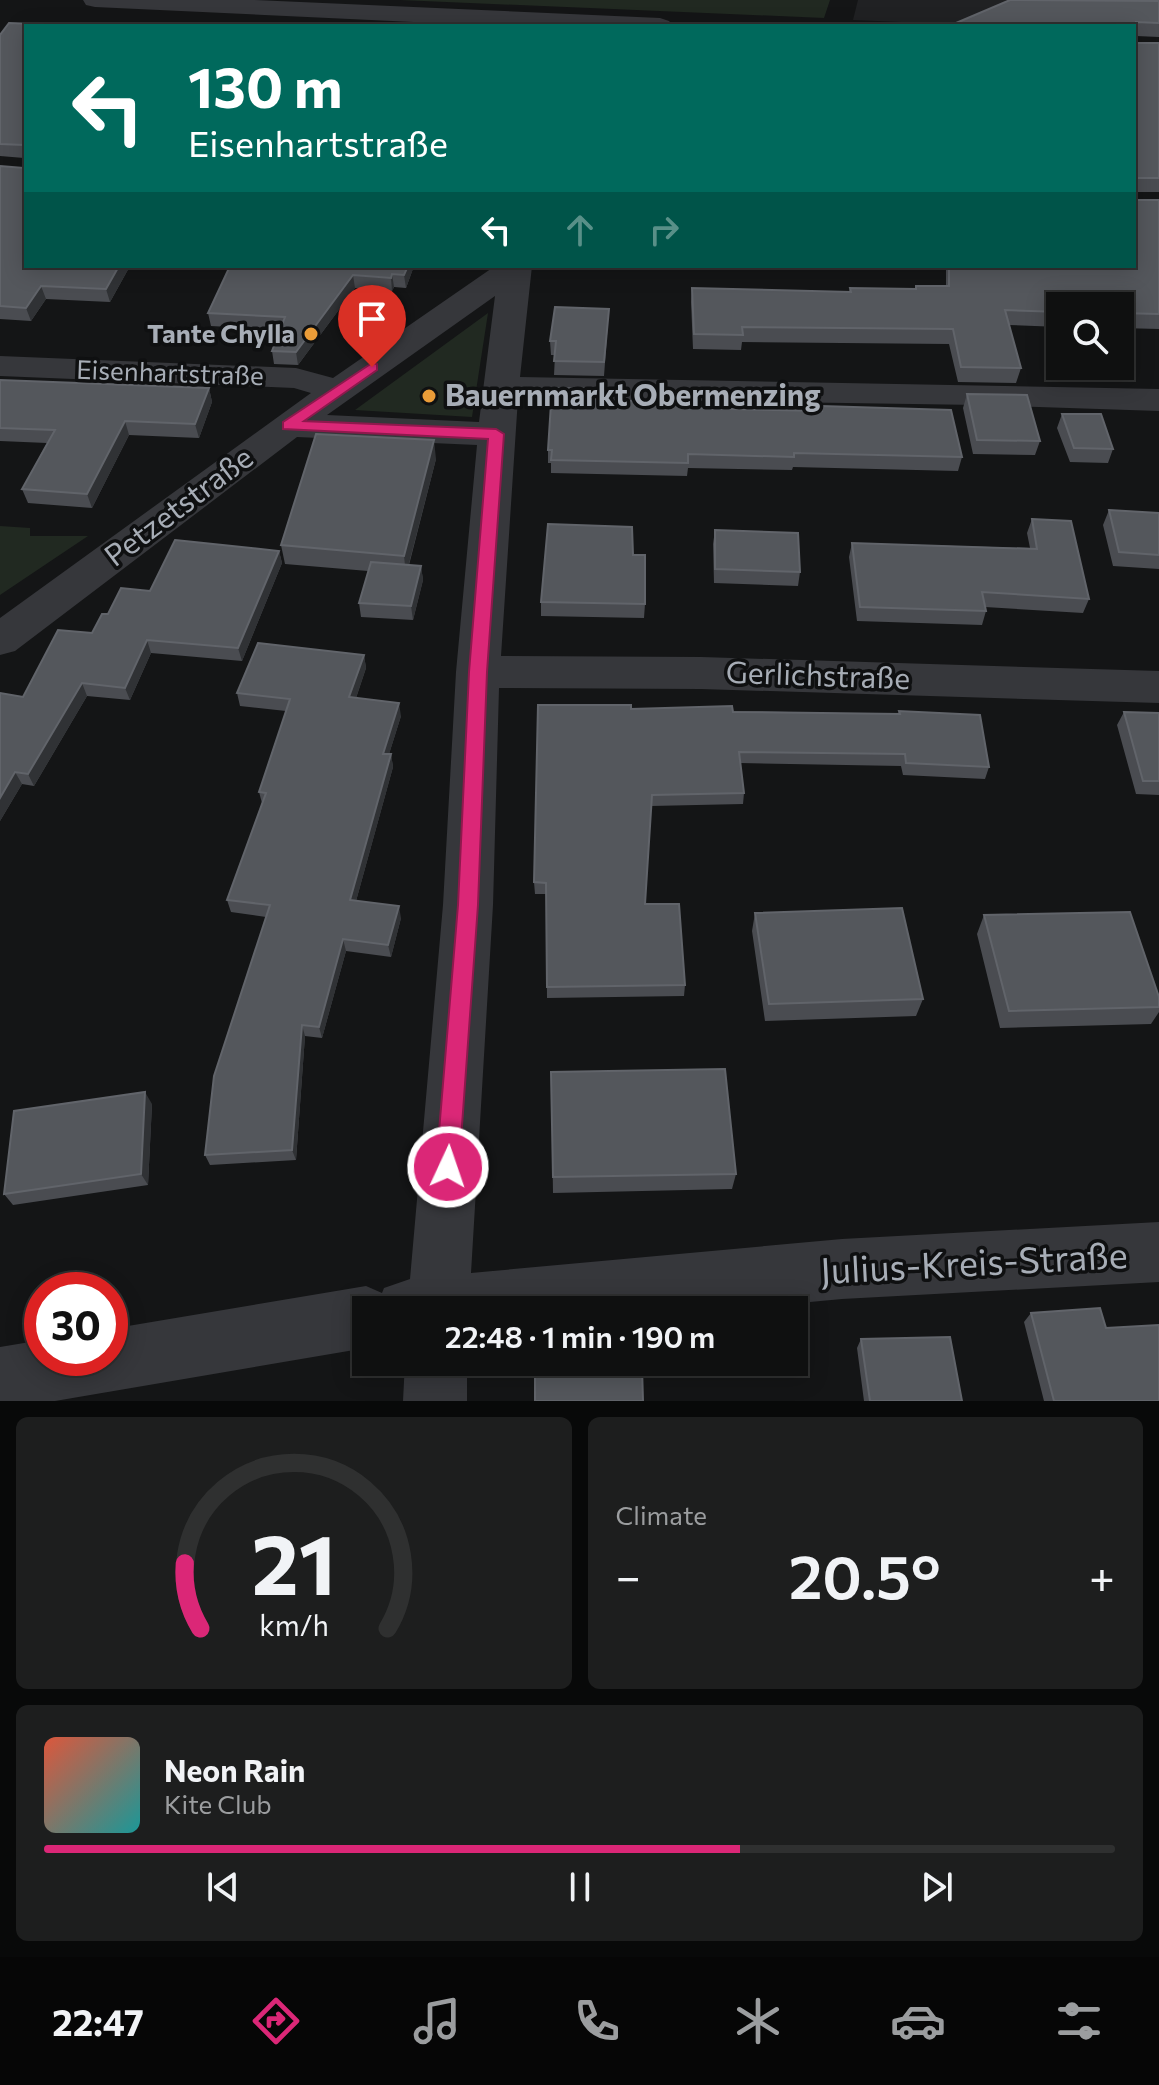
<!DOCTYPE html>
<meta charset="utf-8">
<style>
:root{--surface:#0f1010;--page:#1d1e1e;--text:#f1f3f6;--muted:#9b9d9f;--line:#2f3030;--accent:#db2777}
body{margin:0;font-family:Commissioner,sans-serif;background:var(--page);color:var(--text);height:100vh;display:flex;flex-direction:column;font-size:30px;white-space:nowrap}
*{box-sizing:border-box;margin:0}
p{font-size:26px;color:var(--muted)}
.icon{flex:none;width:44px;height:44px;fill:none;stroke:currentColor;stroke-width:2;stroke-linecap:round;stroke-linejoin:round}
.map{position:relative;height:1401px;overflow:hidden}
.sheet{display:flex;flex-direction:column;gap:16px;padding:16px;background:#080909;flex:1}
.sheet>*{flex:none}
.top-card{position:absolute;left:24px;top:24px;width:1112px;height:244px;border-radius:0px;box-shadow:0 4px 20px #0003,0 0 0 2px var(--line);background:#00695c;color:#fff;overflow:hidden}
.controls{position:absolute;left:1046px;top:292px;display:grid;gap:16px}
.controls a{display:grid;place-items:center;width:88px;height:88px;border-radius:0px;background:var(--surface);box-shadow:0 4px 20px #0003,0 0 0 2px var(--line);font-size:40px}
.speed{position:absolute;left:24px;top:1272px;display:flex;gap:16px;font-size:40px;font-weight:700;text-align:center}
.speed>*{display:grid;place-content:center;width:104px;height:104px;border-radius:50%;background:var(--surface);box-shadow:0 4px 20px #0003,0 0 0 2px var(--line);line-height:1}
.speed .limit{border:12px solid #d22;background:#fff;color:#111}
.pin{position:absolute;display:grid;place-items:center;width:68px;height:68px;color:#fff;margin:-82px -34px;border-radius:50% 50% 50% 0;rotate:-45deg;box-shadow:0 0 8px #0007}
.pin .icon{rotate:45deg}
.me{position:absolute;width:88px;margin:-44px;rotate:3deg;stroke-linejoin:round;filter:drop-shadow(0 0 6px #0008)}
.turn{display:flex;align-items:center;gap:28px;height:168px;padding:0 32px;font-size:36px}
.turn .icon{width:104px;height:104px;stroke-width:2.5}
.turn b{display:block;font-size:56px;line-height:68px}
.lanes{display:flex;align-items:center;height:76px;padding:0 32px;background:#0003;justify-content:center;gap:40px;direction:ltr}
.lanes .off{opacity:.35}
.big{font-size:60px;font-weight:600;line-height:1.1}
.sheet .card{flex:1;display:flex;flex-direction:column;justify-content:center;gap:12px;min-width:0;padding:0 28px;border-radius:12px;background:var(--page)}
.sheet .dial{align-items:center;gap:0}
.dial svg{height:208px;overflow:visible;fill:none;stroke:var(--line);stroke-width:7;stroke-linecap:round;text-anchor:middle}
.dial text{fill:var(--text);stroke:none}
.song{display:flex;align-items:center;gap:24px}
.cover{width:96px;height:96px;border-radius:12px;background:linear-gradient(135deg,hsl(10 70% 55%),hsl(180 70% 35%))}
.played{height:8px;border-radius:4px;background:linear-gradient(90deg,var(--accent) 65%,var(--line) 65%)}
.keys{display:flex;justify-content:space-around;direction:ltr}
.heat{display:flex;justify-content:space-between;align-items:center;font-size:44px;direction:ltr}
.sheet .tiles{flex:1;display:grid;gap:16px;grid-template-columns:1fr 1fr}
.card:last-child{grid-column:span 2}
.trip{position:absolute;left:352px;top:1296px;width:456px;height:80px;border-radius:0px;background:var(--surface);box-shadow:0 4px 20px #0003,0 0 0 2px var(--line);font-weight:600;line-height:80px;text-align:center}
.dock{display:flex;height:128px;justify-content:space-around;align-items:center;background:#060606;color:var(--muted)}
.dock .icon{width:56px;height:56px}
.dock .active{color:var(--accent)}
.dock b{font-size:36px;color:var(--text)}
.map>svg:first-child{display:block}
.built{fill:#202123}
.green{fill:#212921}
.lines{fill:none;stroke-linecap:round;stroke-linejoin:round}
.minor{fill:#36373b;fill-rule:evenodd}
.wall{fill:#4a4c51}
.shaded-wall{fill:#303235}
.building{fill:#54575c;stroke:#61646a;stroke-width:2}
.route{fill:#db2777;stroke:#8e194d;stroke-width:2}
.poi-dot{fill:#ea9c38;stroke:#0f1011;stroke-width:3}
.labels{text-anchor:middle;stroke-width:7;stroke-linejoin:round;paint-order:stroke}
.far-poi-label{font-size:26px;font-weight:bold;fill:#a7adb6;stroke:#0f1011;text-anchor:end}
.far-street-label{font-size:26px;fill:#a7adb6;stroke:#0f1011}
.poi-label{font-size:30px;font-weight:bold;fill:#a7adb6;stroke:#0f1011;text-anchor:start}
.street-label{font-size:30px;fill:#a7adb6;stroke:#0f1011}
.near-street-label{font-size:36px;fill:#a7adb6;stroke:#0f1011}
</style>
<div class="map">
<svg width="1159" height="1401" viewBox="0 0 1159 1401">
<rect width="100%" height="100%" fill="#141516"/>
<path class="built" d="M 858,0 L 1159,0 L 1159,33 L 1134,26 L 997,26 L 853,20 Z"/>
<path class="green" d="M 400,0 L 830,0 L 824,18 Z
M 488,313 L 472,417 L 355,410 Z
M 0,526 L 30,528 L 30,536 L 88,536 L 0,595 Z"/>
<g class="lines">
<path class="minor" d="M 83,0 L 255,0 L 660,18 L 669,21 L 673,26 L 498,26 L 95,7 L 86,5 Z
M 495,266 L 532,266 L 520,377 L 1159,389 L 1159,411 L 979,405 L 518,398 L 501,656 L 701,657 L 1159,671 L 1159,703 L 701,689 L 499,688 L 493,905 L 471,1273 L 842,1239 L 1159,1222 L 1159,1282 L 842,1299 L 726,1310 L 366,1310 L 366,1348 L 55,1401 L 0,1401 L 0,1347 L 42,1340 L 42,1358 L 110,1358 L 110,1329 L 366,1286 L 382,1293 L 384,1288 L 410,1279 L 443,905 L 456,672 L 477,445 L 297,437 L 15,651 L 0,655 L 0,618 L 311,393 L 294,388 L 0,376 L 0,356 L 296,368 L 333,378 ZM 495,296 L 479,422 L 327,415 Z
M 405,1362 L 467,1362 L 467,1401 L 403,1401 Z"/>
</g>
<path class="wall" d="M 1159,1 L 1159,37 L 1136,36 L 1136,43 L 1159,43 L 1159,192 L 1137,192 L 1137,200 L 1159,200 L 1159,329 L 1120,328 L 1120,306 L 1060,306 L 1060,327 L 1009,325 L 1021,368 L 1016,383 L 958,382 L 949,344 L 742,342 L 741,350 L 693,349 L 691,302 L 692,288 L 849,292 L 850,288 L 915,289 L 916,286 L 946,286 L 946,266 L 1134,266 L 949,26 Z
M 0,35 L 130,266 L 110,302 L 46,299 L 31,321 L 0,319 L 0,166 L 24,168 L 24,158 L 0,156 Z
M 230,266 L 414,266 L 406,288 L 394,287 L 392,291 L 355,288 L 298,365 L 274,364 L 272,351 L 280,330 L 211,326 L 208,313 Z
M 609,309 L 604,376 L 554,375 L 555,355 L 551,355 L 550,341 Z
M 0,380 L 209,388 L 212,402 L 199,438 L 129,435 L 92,508 L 28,503 L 22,489 L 47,443 L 0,441 Z
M 967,394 L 1040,441 L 1035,455 L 973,454 L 963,408 Z
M 602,400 L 686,408 L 821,411 L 822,406 L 962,457 L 958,471 L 793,467 L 792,470 L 688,468 L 687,476 L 551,473 L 551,463 L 548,463 L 548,450 Z
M 1062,414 L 1113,449 L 1108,463 L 1070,462 L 1057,428 Z
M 436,459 L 409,565 L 421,566 L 423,580 L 413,620 L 361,617 L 359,603 L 368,571 L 285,564 L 281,545 Z
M 1109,510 L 1159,513 L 1159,569 L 1113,566 L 1103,525 Z
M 1032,519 L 1089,599 L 1083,613 L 985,607 L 986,611 L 982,625 L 857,621 L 849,557 L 852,543 L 1030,548 L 1027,533 Z
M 715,530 L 800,572 L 798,586 L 714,583 L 713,544 Z
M 279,551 L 282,563 L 242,661 L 151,653 L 130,700 L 87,696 L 34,786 L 22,784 L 0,821 L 0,693 L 23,697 L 92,633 L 108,614 Z
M 633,555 L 645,604 L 644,618 L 541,616 L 541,602 Z
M 364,655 L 366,668 L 356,698 L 401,716 L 389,754 L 391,754 L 393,767 L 356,901 L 401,918 L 391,957 L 346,951 L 322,1038 L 305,1036 L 296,1160 L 210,1165 L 205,1155 L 266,917 L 231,912 L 227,900 L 262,803 L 259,792 L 286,711 L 240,706 L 237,693 Z
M 631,709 L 898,714 L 899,711 L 989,767 L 985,779 L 903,775 L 901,766 L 740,763 L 744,793 L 743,804 L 651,806 L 645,904 L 685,985 L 684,996 L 547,998 L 546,894 L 535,894 L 534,882 Z
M 1124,712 L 1159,713 L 1159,795 L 1136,794 L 1117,725 Z
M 755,913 L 923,999 L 916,1016 L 765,1021 L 752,931 Z
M 984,915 L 1159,997 L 1159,1012 L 1151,1024 L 1000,1028 L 977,934 Z
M 551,1072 L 736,1174 L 732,1189 L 553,1193 Z
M 152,1104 L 148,1185 L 13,1205 L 4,1194 Z
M 1031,1313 L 1106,1328 L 1159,1401 L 1044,1401 L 1024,1322 Z
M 861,1339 L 962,1401 L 864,1401 L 857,1348 Z"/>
<path class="shaded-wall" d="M 119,266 L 130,266 L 110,302 L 106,289 Z
M 408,266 L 414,266 L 406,288 L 404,275 Z
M 392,274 L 394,287 L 392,291 L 391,278 Z
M 353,275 L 355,288 L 298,365 L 296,352 Z
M 41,286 L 46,299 L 31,321 L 26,308 Z
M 209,388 L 212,402 L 199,438 L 195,424 Z
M 125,421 L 129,435 L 92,508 L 87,494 Z
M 434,440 L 436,459 L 406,575 L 404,556 Z
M 279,551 L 282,563 L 242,661 L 238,648 Z
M 421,566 L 423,580 L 413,620 L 411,606 Z
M 147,640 L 151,653 L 130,700 L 125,688 Z
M 364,655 L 366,668 L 352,710 L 349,697 Z
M 82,683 L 87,696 L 34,786 L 28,774 Z
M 399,703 L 401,716 L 385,767 L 383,754 Z
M 391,754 L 393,767 L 353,912 L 350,900 Z
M 15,772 L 22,784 L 0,821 L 0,798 Z
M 399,906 L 401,918 L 391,957 L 388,945 Z
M 343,939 L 346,951 L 322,1038 L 319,1027 Z
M 302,1025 L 305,1036 L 296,1160 L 292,1150 Z
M 145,1092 L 152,1104 L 148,1185 L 141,1174 Z"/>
<path class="building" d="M 1010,0 L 1159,1 L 1159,23 L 1136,22 L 1136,43 L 1159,43 L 1159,178 L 1137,178 L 1137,200 L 1159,200 L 1159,314 L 1120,313 L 1120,306 L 1060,306 L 1060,312 L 1005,310 L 1021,368 L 961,367 L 953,329 L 742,327 L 743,335 L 694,334 L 692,288 L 851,292 L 850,288 L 916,289 L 916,286 L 949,286 L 949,266 L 1134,266 L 1134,26 L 949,26 Z
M 9,23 L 87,26 L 26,26 L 26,266 L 119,266 L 106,289 L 41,286 L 26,308 L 0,306 L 0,166 L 24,168 L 24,145 L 0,144 L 0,35 Z
M 230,266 L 408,266 L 404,275 L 392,274 L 391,278 L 353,275 L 296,352 L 272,351 L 285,317 L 208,313 Z
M 555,307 L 609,309 L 604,362 L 554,361 L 556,341 L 550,341 Z
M 0,380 L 209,388 L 195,424 L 125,421 L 87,494 L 22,489 L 55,430 L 0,428 Z
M 552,388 L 602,389 L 601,400 L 685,402 L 686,408 L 822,411 L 822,406 L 951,410 L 962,457 L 794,453 L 794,457 L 688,454 L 688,463 L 551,460 L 552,450 L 548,450 Z
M 967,394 L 1027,395 L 1040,441 L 977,440 Z
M 1062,414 L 1101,414 L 1113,449 L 1074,448 Z
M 316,434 L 434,440 L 404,556 L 281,545 Z
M 1109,510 L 1159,513 L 1159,555 L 1119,552 Z
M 1032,519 L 1071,521 L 1089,599 L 982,592 L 986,611 L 860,607 L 852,543 L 1037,549 Z
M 548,524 L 632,527 L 633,555 L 645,555 L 645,604 L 541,602 Z
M 715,530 L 798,533 L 800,572 L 715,569 Z
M 175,540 L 279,551 L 238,648 L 147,640 L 125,688 L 82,683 L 28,774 L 15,772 L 0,798 L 0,693 L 23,697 L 58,630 L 92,633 L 102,614 L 108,614 L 121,588 L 150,591 Z
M 371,562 L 421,566 L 411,606 L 359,603 Z
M 258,643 L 364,655 L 349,697 L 399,703 L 383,754 L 391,754 L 350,900 L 399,906 L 388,945 L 343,939 L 319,1027 L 302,1025 L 292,1150 L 205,1155 L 214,1076 L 270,905 L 227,900 L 266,793 L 259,792 L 290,699 L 237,693 Z
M 538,705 L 631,705 L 631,709 L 732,706 L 733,712 L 900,714 L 899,711 L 980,715 L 989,767 L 906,763 L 905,754 L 739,752 L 744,793 L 652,795 L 645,904 L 679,904 L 685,985 L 547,987 L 546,883 L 534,882 Z
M 1124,712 L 1159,713 L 1159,781 L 1143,781 Z
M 902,908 L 923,999 L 769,1004 L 755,913 Z
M 1130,912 L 1159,997 L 1159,1007 L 1009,1011 L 984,915 Z
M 725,1069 L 736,1174 L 553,1177 L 551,1072 Z
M 145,1092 L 141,1174 L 4,1194 L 14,1111 Z
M 1100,1308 L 1106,1328 L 1159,1325 L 1159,1401 L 1054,1401 L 1031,1313 Z
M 950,1337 L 962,1401 L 870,1401 L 861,1339 Z
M 642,1367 L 643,1401 L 535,1401 L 535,1369 Z"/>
<path class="route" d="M 372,363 L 377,364 L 377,370 L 304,421 L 496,429 L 504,434 L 487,672 L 478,905 L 459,1167 L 456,1175 L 448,1179 L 439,1175 L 436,1167 L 458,905 L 469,672 L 488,439 L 283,429 L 283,422 Z"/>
<g class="poi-dot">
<circle cx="311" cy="334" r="8"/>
<circle cx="429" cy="396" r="8"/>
</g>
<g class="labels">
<g class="far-poi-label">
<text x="295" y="343">Tante Chylla</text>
</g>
<g class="far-street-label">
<text transform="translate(170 373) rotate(2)" y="9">Eisenhartstraße</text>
</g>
<g class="poi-label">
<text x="445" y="406">Bauernmarkt Obermenzing</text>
</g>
<g class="street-label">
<text transform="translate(179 507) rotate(-37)" y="10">Petzetstraße</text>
<text transform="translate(818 676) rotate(2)" y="10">Gerlichstraße</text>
</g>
<g class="near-street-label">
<text transform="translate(974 1263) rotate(-3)" y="13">Julius-Kreis-Straße</text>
</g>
</g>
</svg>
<div class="controls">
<a><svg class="icon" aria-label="search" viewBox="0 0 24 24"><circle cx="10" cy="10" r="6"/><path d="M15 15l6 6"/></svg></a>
</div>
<div class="speed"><div class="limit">30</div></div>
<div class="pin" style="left:372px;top:367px;background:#d93025"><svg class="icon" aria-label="arrive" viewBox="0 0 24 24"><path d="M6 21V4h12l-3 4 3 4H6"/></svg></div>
<svg class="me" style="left:448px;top:1167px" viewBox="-20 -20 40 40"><circle r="17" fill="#db2777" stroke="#fff" stroke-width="3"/><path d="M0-11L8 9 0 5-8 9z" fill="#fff"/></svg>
<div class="trip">22:48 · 1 min · 190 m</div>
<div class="top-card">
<div class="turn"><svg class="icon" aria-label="left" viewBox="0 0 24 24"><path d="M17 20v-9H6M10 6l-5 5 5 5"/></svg><div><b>130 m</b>Eisenhartstraße</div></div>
<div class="lanes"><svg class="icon" aria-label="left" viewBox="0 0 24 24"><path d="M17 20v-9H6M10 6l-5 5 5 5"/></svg><svg class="icon off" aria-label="ahead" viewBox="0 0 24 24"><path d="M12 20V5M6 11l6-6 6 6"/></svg><svg class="icon off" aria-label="right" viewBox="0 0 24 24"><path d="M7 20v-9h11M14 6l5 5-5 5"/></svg></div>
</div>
</div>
<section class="sheet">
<div class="tiles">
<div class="card dial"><svg viewBox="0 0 100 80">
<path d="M14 69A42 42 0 1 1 86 69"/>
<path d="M14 69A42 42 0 0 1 8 44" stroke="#db2777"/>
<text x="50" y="56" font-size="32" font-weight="700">21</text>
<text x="50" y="72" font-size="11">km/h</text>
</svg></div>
<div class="card"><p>Climate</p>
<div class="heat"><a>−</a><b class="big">20.5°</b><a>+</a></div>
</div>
<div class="card">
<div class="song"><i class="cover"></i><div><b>Neon Rain</b><p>Kite Club</p></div></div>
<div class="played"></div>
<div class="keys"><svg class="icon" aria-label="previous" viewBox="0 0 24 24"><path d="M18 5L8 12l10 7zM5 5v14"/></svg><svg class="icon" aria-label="pause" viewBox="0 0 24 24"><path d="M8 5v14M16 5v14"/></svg><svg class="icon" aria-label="next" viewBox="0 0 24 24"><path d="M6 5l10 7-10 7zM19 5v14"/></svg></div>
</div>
</div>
</section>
<nav class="dock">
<b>22:47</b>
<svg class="icon active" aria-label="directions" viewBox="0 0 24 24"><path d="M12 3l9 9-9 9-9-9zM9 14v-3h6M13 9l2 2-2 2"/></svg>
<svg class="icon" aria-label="music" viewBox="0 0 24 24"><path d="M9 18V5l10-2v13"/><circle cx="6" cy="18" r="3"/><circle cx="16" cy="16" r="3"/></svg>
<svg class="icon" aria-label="phone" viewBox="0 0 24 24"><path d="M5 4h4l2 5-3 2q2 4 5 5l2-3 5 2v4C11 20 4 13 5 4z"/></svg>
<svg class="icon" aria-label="climate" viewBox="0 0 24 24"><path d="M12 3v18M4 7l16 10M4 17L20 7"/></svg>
<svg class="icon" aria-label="car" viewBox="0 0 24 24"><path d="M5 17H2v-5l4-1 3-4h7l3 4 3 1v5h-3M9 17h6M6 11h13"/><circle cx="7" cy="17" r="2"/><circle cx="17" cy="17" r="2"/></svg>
<svg class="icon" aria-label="filters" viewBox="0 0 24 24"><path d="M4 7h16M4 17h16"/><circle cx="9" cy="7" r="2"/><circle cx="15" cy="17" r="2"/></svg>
</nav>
